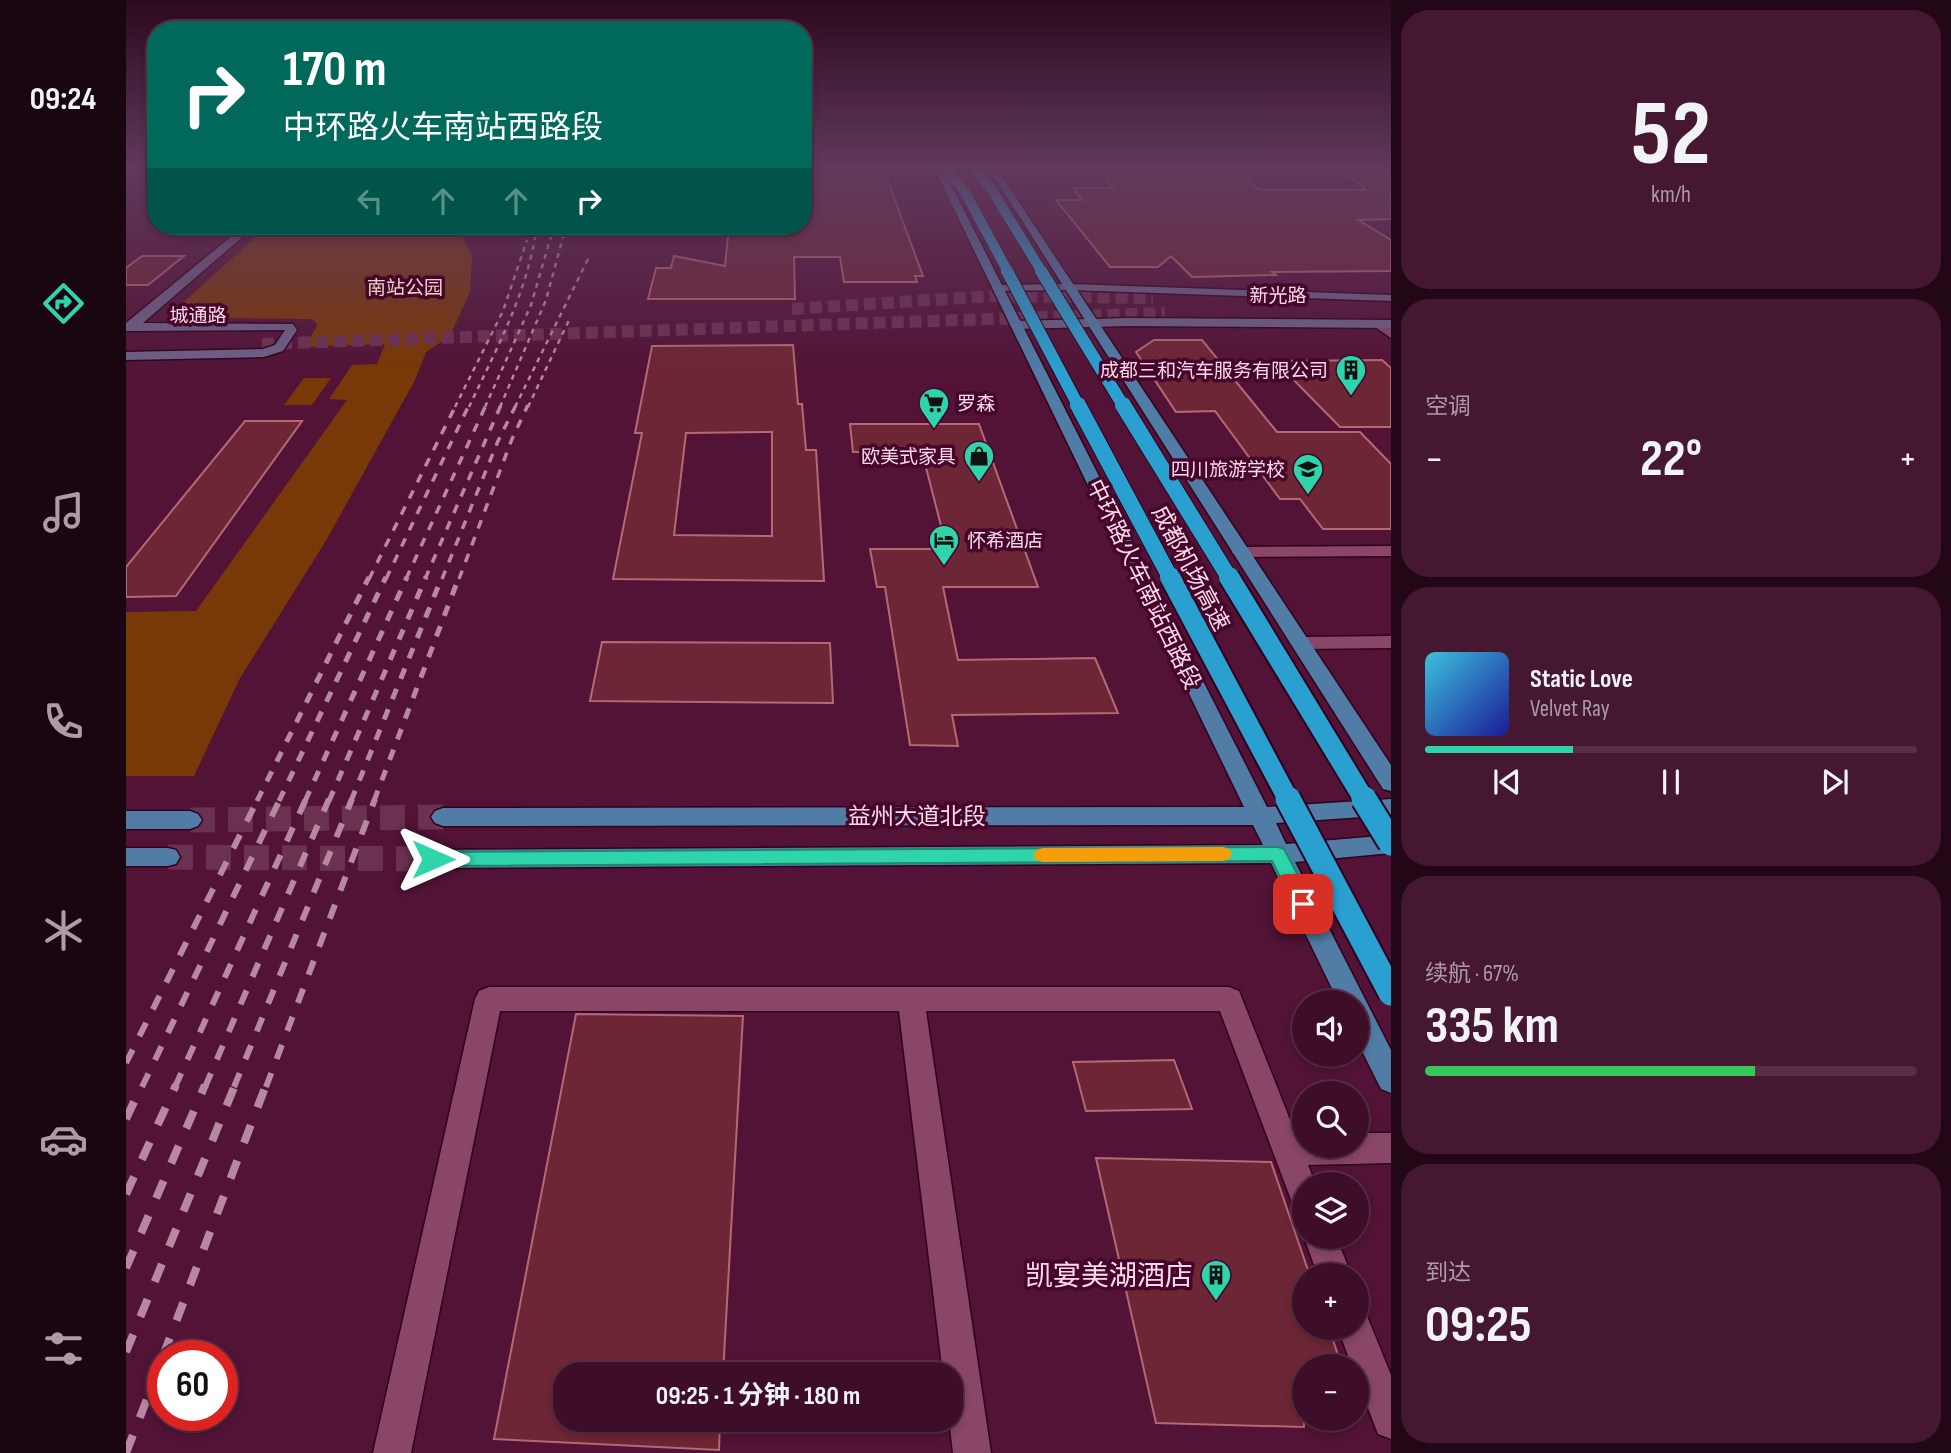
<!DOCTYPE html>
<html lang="zh">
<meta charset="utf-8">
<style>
:root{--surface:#3e0e28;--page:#451730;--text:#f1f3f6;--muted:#ad9ca8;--line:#572e45;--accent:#2ed4aa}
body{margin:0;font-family:"Sofia Sans Condensed","Noto Sans SC",sans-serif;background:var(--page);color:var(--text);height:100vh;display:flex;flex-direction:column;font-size:26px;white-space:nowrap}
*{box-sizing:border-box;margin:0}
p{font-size:23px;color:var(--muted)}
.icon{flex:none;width:38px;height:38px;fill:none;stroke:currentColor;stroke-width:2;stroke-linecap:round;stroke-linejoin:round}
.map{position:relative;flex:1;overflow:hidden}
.side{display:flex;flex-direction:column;gap:10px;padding:10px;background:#220816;width:560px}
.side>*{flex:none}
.top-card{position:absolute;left:21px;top:21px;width:665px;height:214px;border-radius:28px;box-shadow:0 4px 10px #0003,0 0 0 2px var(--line);background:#00695c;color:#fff;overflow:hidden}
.fabs{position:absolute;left:1166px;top:990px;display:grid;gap:14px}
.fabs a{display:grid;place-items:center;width:77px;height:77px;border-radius:50%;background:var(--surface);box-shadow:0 4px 10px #0003,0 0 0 2px var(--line);font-size:35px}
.speed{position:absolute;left:21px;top:1340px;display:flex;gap:14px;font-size:35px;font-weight:700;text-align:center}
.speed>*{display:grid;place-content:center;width:91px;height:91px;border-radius:50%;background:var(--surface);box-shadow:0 4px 10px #0003,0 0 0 2px var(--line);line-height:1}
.speed .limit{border:10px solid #d22;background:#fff;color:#111}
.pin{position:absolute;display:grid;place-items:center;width:60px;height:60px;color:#fff;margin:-30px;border-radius:14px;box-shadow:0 4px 10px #0006}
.me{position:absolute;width:77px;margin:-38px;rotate:90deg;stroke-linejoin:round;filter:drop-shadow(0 0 5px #0008)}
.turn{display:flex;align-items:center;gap:24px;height:147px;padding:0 21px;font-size:32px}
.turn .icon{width:91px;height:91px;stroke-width:2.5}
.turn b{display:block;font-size:49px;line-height:60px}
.lanes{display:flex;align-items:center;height:66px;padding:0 21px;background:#0003;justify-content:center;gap:35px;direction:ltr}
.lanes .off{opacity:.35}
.big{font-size:52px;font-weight:700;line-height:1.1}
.side .card{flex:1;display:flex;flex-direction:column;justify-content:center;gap:10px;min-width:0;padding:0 24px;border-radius:28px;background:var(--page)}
.side .dial{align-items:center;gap:0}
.dial b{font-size:91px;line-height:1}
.song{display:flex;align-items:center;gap:21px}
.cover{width:84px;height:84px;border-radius:10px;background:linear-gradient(135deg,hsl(190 70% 55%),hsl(240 70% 35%))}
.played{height:7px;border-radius:4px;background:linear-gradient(90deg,var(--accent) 30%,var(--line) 30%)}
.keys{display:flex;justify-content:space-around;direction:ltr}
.heat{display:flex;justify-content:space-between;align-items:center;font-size:38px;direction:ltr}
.charge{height:10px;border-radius:5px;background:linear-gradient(90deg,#34c759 67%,var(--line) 0)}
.trip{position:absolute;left:427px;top:1362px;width:410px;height:70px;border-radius:28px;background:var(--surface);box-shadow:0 4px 10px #0003,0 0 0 2px var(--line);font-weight:700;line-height:70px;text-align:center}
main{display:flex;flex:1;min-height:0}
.menu{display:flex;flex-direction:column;width:126px;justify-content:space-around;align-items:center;background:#190610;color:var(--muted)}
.menu .icon{width:49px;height:49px}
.menu .selected{color:var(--accent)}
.menu b{font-size:32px;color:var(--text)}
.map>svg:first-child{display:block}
.green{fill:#783807}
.building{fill:#6d2635;stroke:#b66874;stroke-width:2;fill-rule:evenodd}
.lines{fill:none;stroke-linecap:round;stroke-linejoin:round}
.secondary-tunnel{stroke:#6b3151;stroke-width:12;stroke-dasharray:12 6;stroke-linecap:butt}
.primary-tunnel{stroke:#6b3151;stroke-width:25;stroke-dasharray:25 13;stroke-linecap:butt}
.street-casing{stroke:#30021c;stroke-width:3}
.secondary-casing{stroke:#30021c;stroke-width:3}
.primary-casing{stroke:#30021c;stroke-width:3}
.street{fill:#8a4667;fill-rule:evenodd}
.secondary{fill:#6d6186;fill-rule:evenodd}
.primary{fill:#507ca6;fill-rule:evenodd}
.rail-far4{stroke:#b789a0;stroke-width:2.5;stroke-dasharray:5 5;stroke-linecap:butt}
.rail-far3{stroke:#b789a0;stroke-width:3.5;stroke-dasharray:9 9;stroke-linecap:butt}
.rail-far2{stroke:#b789a0;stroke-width:5;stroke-dasharray:11 11;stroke-linecap:butt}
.rail-far1{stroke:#b789a0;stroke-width:6;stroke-dasharray:15 15;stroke-linecap:butt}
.rail{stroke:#b789a0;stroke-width:8;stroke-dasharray:19 19;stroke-linecap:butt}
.highway-bridge-far4-casing{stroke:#30021c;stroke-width:11;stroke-linecap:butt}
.highway-bridge-far3-casing{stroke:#30021c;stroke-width:14;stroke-linecap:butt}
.highway-bridge-far2-casing{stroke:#30021c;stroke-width:18;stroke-linecap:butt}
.highway-bridge-far1-casing{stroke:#30021c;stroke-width:24;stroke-linecap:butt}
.highway-bridge-casing{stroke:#30021c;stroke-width:29;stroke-linecap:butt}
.highway-bridge-far4{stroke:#2aa0d0;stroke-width:10}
.highway-bridge-far3{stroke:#2aa0d0;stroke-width:12}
.highway-bridge-far2{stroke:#2aa0d0;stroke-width:16}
.highway-bridge-far1{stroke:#2aa0d0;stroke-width:20}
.highway-bridge{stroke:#2aa0d0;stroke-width:25}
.route{fill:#2ed4aa;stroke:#1e8a6e;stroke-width:2}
.slow{fill:#f59e0b}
.labels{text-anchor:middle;stroke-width:7;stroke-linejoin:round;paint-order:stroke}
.far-park-label{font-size:19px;fill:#eed1c1;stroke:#46062c}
.far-street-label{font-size:19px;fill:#fbdae8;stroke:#46062c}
.far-poi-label{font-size:19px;fill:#fbdae8;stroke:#46062c;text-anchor:end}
.street-label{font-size:23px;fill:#fbdae8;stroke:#46062c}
.near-poi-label{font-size:28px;fill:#fbdae8;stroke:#46062c;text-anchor:end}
</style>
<main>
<nav class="menu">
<b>09:24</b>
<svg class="icon selected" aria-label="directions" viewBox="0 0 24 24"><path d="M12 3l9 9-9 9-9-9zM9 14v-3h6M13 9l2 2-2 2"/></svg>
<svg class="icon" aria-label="music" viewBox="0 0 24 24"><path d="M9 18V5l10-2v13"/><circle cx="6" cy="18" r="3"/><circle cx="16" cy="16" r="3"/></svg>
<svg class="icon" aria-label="phone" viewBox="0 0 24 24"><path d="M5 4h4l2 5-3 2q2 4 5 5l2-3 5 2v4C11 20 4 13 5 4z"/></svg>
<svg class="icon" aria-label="climate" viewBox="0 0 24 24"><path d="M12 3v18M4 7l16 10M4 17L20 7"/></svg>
<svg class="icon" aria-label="car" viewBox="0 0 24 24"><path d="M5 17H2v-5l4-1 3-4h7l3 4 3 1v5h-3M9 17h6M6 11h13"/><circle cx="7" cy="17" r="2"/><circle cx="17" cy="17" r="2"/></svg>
<svg class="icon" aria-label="filters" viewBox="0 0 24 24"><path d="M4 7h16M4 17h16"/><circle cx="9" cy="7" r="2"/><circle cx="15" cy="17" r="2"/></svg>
</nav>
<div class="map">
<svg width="1265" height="1453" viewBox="0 0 1265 1453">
<rect width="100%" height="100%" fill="#521336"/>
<path class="green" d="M 142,226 L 331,226 L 346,256 L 344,292 L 324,336 L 300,352 L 289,380 L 201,539 L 114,678 L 68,776 L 0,776 L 0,612 L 70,611 L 221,400 L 203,399 L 226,365 L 251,364 L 259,344 L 179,347 L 191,326 L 190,322 L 184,319 L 66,318 L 51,308 Z
M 178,378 L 205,378 L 186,405 L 158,405 Z"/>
<path class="building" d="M 713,167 L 715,170 L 758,170 L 797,276 L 789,276 L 791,282 L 718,282 L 714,257 L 668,257 L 669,299 L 522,299 L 530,268 L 545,268 L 548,256 L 599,266 L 603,226 L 677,226 L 677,168 Z
M 970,167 L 1106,167 L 1132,189 L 1139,190 L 1240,190 L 1219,172 L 1265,174 L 1265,219 L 1232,220 L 1265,240 L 1265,271 L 1146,272 L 1150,275 L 1066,277 L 1045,256 L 1032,267 L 984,267 L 930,200 L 956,200 L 947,188 L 987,188 Z
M 16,256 L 58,256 L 22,285 L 0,285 L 0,268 Z
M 1028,340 L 1076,340 L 1151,432 L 1234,432 L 1265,464 L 1265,529 L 1197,529 L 1174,499 L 1154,499 L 1089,411 L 1050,412 L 1010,352 Z
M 667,345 L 672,404 L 676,404 L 680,450 L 690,450 L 698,581 L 487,579 L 516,433 L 509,433 L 526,346 ZM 646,432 L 646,536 L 548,535 L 560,433 Z
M 1256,360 L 1265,368 L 1265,427 L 1214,427 L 1149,361 Z
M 119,421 L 176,421 L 50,596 L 0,597 L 0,567 Z
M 724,424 L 853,424 L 912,587 L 817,587 L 832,660 L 969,658 L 992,713 L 826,715 L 832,746 L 784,745 L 759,587 L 751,587 L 744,549 L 821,549 L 796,452 L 727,452 Z
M 476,642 L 704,643 L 707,703 L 464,701 Z
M 450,1014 L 617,1016 L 597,1374 L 439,1374 L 439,1419 L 594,1419 L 593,1450 L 368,1439 Z
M 1048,1060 L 1066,1109 L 960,1111 L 947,1062 Z
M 970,1158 L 1145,1162 L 1184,1276 L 1178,1276 L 1178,1328 L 1203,1328 L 1216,1367 L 1178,1367 L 1178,1427 L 1030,1423 Z"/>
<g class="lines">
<path class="secondary-tunnel" d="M 666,309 L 867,296 L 1027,298
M 136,344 L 1039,313"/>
<path class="primary-tunnel" d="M 64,820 L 317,817
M 42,857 L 308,859"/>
<g class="street-casing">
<path id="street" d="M 1190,167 L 1265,167 L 1265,171 L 1194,169 Z
M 1249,321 L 1257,321 L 1265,328 L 1265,338 L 1249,327 Z
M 1265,546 L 1265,556 L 1114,557 L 1105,552 L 1114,547 Z
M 1265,636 L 1265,648 L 1174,649 L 1164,643 L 1174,637 Z
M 363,987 L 1103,987 L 1113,991 L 1170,1135 L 1178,1134 L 1178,1146 L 1230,1146 L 1230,1133 L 1265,1133 L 1265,1163 L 1182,1165 L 1190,1185 L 1178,1185 L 1178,1210 L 1167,1205 L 1094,1011 L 800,1011 L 865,1453 L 827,1453 L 823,1419 L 824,1374 L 817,1374 L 773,1011 L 374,1011 L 285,1453 L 247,1453 L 349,999 L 353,991 Z
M 1178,1237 L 1210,1237 L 1226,1276 L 1192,1276 Z
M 1230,1311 L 1241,1316 L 1265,1375 L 1265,1439 L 1252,1434 L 1230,1377 L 1230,1367 L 1226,1367 L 1212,1328 L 1230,1328 Z"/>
</g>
<g class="secondary-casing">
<path id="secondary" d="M 118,226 L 129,226 L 17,323 L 167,324 L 171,330 L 157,351 L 138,357 L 0,360 L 0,352 L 137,349 L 149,345 L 159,330 L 0,331 L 0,323 Z
M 944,284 L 1265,295 L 1265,301 L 944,290 L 872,291 L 866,288 L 872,285 Z
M 1002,318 L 1265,320 L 1265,328 L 1002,326 L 890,329 L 884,325 L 890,321 Z"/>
</g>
<g class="primary-casing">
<path id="primary" d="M 803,167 L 812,167 L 820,175 L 1141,807 L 1265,799 L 1265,815 L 1150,823 L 1160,844 L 1265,835 L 1265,853 L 1169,862 L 1265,1050 L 1265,1093 L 1255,1089 L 1230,1039 L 1230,1003 L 1213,1003 L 1145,863 L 308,868 L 300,866 L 296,859 L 300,852 L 308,850 L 1137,845 L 1127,825 L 317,826 L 309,823 L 305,817 L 309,811 L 317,808 L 1118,807 L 812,176 Z
M 857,167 L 866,167 L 879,181 L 1265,765 L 1265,791 L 1257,789 L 872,183 Z
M 0,811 L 64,811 L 72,814 L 76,820 L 72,826 L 64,829 L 0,829 Z
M 0,848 L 42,848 L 50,850 L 54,857 L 50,864 L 42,866 L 0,866 Z"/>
</g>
<use href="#street" class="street"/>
<use href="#secondary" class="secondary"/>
<use href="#primary" class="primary"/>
<path class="rail-far4" d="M 329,407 L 377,311 L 401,240
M 343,407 C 372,345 401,294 411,226
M 359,407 L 405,305 L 428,226
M 374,407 L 420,300 L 440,226
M 389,407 L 464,255
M 402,407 L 444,318"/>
<path class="rail-far3" d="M 243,579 L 330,405
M 260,579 L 343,405
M 280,579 L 360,405
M 299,579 L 375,405
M 316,579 L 372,441 L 390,405
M 333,579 L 386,439 L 402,405"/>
<path class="rail-far2" d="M 131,801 L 243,577
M 153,801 L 260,577
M 179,801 L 281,577
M 203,801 L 300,577
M 225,801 L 316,577
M 248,801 L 333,577"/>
<path class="rail-far1" d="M 0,1063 L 132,799
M 16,1087 L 154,799
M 49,1087 L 180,799
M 79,1087 L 203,799
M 108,1087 L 226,799
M 140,1087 L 249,799"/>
<path class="rail" d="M 0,1119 L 16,1085
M 0,1194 L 50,1085
M 0,1268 L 79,1085
M 0,1352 L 109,1085
M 37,1356 L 140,1085
M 0,1453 L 37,1358"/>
<g class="highway-bridge-far4-casing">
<path id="highway-bridge-far4" d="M 820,167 L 840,194 L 882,272
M 847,167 L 864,187 L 916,272"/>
</g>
<g class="highway-bridge-far3-casing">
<path id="highway-bridge-far3" d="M 881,271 L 953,407
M 915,271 L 998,407"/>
</g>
<g class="highway-bridge-far2-casing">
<path id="highway-bridge-far2" d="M 952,405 L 1045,579
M 997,405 L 1104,579"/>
</g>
<g class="highway-bridge-far1-casing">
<path id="highway-bridge-far1" d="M 1044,577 L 1163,801
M 1103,577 L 1239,801"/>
</g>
<g class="highway-bridge-casing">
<path id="highway-bridge" d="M 1162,799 L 1265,993
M 1238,799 L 1265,843"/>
</g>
<use href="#highway-bridge-far4" class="highway-bridge-far4"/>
<use href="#highway-bridge-far3" class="highway-bridge-far3"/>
<use href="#highway-bridge-far2" class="highway-bridge-far2"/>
<use href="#highway-bridge-far1" class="highway-bridge-far1"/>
<use href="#highway-bridge" class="highway-bridge"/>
</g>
<linearGradient id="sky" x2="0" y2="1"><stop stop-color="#2d0a1e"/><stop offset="0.45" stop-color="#60395d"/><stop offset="1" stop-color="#60395d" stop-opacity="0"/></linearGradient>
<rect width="1265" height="371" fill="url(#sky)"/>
<path class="route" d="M 1152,847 L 1158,849 L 1184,898 L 1186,904 L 1184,909 L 1177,911 L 1170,909 L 1146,861 L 307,866 L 301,864 L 298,859 L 301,854 L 307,852 Z"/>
<path class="slow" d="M 1097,847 L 1103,849 L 1106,854 L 1103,859 L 1097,861 L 917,862 L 910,860 L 907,855 L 910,850 L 917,848 Z"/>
<defs>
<g id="building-pin" transform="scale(1.575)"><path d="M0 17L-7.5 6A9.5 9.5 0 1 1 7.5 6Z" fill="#2ed4aa" stroke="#46062c"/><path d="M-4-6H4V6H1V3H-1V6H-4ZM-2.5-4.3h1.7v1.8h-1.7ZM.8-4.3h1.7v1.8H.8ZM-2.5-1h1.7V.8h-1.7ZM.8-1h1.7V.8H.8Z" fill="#111"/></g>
<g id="supermarket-pin" transform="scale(1.575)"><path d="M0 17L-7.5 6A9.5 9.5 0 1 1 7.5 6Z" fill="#2ed4aa" stroke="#46062c"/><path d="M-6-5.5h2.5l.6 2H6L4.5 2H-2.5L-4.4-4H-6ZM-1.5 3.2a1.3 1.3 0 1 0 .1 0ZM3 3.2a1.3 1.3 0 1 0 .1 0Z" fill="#111"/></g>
<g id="shop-pin" transform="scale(1.575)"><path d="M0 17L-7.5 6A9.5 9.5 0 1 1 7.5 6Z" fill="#2ed4aa" stroke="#46062c"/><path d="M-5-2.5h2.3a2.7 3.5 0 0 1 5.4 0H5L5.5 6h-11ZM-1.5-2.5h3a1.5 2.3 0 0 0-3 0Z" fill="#111"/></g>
<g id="university-pin" transform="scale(1.575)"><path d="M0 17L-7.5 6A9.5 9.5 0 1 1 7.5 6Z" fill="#2ed4aa" stroke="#46062c"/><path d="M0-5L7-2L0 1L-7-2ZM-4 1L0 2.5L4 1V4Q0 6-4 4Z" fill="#111"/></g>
<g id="hotel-pin" transform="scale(1.575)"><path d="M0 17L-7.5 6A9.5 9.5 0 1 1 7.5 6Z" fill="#2ed4aa" stroke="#46062c"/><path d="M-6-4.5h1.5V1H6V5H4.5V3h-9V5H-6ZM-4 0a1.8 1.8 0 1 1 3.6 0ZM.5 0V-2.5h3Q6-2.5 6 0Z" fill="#111"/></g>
</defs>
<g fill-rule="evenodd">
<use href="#building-pin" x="1225" y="370"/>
<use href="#supermarket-pin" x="808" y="403"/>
<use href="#shop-pin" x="853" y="456"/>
<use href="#university-pin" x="1182" y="469"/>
<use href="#hotel-pin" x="818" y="540"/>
<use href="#building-pin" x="1090" y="1275"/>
</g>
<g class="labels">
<g class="far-park-label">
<text x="279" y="294">南站公园</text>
</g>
<g class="far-street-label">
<text x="1152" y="302">新光路</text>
<text x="72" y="322">城通路</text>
</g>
<g class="far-poi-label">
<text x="1202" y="377">成都三和汽车服务有限公司</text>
<text x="831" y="410" text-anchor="start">罗森</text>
<text x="830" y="463">欧美式家具</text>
<text x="1159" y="476">四川旅游学校</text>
<text x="841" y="547" text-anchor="start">怀希酒店</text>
</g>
<g class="street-label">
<text transform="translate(1065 568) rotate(62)" y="8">成都机场高速</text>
<text transform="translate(1018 584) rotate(64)" y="8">中环路火车南站西路段</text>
<text x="791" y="824">益州大道北段</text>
</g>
<g class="near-poi-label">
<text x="1067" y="1285">凯宴美湖酒店</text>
</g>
</g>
</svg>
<div class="fabs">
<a><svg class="icon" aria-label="sound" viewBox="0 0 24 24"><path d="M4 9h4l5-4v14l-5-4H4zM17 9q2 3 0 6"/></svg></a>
<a><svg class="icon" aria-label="search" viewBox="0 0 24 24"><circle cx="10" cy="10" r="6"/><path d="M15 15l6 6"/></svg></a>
<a><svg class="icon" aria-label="layers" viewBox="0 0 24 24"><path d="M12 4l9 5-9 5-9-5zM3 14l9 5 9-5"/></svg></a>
<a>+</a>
<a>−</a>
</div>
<div class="speed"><div class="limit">60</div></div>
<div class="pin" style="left:1177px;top:904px;background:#d93025"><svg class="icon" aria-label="arrive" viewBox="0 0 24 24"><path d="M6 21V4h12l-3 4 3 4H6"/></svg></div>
<svg class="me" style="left:307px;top:859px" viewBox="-20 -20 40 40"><path d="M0-17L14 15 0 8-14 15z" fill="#2ed4aa" stroke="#fff" stroke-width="4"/></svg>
<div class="trip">09:25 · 1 分钟 · 180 m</div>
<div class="top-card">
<div class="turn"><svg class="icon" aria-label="right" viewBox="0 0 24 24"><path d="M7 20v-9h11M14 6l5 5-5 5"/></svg><div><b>170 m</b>中环路火车南站西路段</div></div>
<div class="lanes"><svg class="icon off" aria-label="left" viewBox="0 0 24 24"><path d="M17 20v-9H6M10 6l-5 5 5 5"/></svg><svg class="icon off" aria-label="ahead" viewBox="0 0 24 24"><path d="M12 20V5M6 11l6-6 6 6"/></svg><svg class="icon off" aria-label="ahead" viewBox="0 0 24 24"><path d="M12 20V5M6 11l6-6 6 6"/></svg><svg class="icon" aria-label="right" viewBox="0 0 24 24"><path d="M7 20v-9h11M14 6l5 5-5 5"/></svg></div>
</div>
</div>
<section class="side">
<div class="card dial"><b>52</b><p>km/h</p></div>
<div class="card"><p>空调</p>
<div class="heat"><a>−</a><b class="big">22°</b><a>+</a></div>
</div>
<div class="card">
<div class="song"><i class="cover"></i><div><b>Static Love</b><p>Velvet Ray</p></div></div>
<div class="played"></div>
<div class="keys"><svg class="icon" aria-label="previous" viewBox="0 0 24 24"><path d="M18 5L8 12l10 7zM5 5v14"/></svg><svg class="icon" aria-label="pause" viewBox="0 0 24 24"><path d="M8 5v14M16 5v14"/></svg><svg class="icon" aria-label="next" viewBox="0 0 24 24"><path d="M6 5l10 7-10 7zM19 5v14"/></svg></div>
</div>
<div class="card"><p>续航 · 67%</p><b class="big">335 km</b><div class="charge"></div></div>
<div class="card"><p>到达</p><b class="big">09:25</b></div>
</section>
</main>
